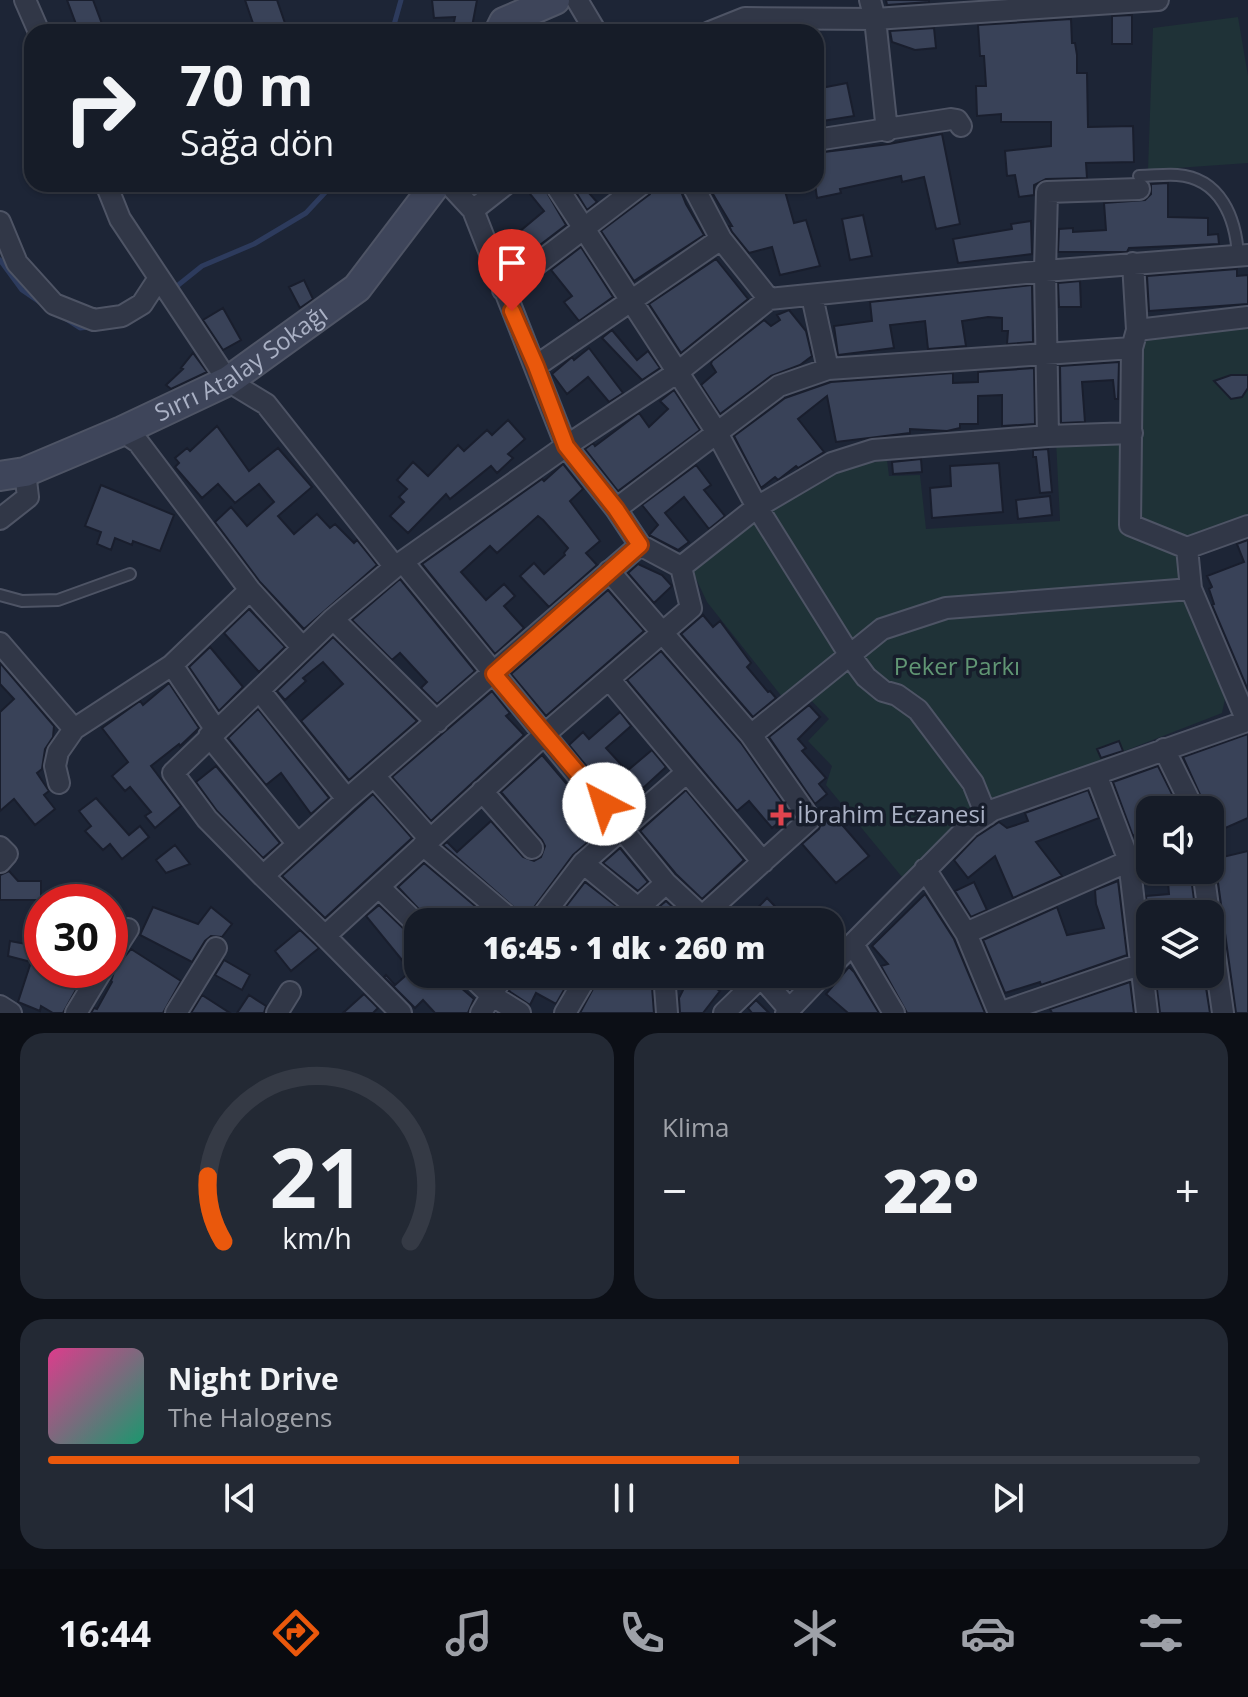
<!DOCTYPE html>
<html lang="tr">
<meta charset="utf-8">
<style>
:root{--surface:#161c28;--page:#232934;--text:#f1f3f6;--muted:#9ea1a8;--line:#353a45;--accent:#ea580c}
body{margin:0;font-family:"Open Sans",sans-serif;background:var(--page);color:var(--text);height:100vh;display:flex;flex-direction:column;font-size:30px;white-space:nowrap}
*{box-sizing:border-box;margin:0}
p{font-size:26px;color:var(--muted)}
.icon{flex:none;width:44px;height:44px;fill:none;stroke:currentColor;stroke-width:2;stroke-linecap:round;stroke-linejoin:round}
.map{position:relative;height:1013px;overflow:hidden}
.sheet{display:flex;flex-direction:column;gap:20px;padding:20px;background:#0c0f16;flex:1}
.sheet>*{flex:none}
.hud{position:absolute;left:24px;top:24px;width:800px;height:168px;border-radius:24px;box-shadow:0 2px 6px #0004,0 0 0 2px var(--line);background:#161c28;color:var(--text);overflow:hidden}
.controls{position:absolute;left:1136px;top:796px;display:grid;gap:16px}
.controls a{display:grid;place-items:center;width:88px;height:88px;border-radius:16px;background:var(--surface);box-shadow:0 2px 6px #0004,0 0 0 2px var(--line);font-size:40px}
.speed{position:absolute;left:24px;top:884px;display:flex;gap:16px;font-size:40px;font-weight:700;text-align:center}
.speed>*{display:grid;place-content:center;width:104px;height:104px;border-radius:50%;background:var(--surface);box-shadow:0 2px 6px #0004,0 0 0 2px var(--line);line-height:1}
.speed .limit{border:12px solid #d22;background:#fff;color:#111}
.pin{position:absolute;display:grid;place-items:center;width:68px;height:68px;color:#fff;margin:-82px -34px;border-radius:50% 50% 50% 0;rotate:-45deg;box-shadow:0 0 8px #0007}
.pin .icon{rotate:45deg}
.me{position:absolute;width:88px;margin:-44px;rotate:320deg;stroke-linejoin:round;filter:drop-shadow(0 0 6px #0008)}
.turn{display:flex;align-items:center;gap:28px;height:168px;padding:0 24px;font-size:36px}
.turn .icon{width:104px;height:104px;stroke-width:2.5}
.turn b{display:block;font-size:56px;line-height:68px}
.big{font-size:60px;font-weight:800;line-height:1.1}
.sheet .card{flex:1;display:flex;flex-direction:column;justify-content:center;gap:12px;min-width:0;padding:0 28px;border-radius:24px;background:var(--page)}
.sheet .dial{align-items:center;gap:0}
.dial svg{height:208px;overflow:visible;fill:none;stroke:var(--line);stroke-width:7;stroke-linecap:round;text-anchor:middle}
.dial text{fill:var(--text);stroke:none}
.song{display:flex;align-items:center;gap:24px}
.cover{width:96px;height:96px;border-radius:12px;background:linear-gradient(135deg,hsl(330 70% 55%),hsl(160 70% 35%))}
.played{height:8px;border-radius:4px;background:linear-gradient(90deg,var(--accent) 60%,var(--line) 60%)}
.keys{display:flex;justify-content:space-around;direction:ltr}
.heat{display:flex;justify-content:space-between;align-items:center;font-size:44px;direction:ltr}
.sheet .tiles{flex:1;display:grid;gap:20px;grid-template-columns:1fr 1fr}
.card:last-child{grid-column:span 2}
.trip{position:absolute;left:404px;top:908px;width:440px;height:80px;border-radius:24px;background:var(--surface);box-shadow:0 2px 6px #0004,0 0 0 2px var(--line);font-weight:800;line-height:80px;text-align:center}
.tab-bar{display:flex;height:128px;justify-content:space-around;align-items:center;background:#090b10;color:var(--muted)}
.tab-bar .icon{width:56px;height:56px}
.tab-bar .on{color:var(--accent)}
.tab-bar b{font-size:36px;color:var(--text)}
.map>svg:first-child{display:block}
.green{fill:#1f3237}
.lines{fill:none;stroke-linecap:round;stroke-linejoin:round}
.stream{stroke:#2d3b5d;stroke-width:5}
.building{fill:#394258;stroke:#191e2d;stroke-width:2}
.lane-casing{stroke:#4e5465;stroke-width:14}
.street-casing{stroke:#4e5465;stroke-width:24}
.secondary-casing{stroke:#4e5465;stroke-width:32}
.lane{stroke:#313747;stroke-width:10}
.street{stroke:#313747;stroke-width:20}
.secondary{stroke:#3e455a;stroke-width:28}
.route-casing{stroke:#983908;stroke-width:20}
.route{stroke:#ea580c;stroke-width:14}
.health-dot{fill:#e0444e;stroke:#171d2b;stroke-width:3}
.labels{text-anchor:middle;stroke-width:7;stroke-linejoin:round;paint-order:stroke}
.street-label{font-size:24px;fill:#aab1c5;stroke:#171d2b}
.park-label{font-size:24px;fill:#619674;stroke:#171d2b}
.poi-label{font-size:24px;fill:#aab1c5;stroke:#171d2b;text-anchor:start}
</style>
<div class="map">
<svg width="1248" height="1013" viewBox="0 0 1248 1013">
<rect width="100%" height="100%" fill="#1d2536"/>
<path class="green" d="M 1238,17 L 1248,76 L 1248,163 L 1148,170 L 1153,28 Z
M 1248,324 L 1248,521 L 1184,552 L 1226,694 L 1222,713 L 1001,799 L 902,877 L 826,785 L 832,766 L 808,741 L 829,719 L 805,694 L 790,707 L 707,602 L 690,566 L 749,519 L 836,469 L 887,460 L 889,476 L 920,475 L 926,529 L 1060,521 L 1056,440 L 1129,437 L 1139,340 Z"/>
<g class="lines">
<path class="stream" d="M 392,32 L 401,0
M 0,260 L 22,290 L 41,303
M 172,290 L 202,266 L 254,244 L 306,213 L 333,184
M 63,317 L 80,328 L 89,327"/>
</g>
<path class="building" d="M 67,0 L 93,0 L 105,32 L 79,32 Z
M 245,0 L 277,0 L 288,32 L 256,32 Z
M 432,0 L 477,0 L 471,32 L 452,32 L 455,17 L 434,18 Z
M 886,0 L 929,0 L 929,2 L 887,5 Z
M 1132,15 L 1132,44 L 1112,44 L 1112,16 Z
M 1071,19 L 1072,43 L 1075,43 L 1077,55 L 1077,73 L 1087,73 L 1088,127 L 1133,126 L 1134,162 L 1086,163 L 1087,178 L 1046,179 L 1034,185 L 1034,195 L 1019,197 L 1015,175 L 1007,176 L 1005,151 L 1051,146 L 1051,122 L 1001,122 L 1001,114 L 977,116 L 976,86 L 986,86 L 984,56 L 980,56 L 978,25 Z
M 934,28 L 936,48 L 915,50 L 892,42 L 890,31 Z
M 847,83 L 854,116 L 816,122 L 816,89 Z
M 942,134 L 960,224 L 936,229 L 924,177 L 902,182 L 901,176 L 840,189 L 841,193 L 817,198 L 815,184 L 816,153 L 889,144 Z
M 1168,183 L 1168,217 L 1208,218 L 1208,235 L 1218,234 L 1219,244 L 1129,248 L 1127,252 L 1058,252 L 1059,229 L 1073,228 L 1073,232 L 1106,230 L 1104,203 L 1145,200 L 1151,194 L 1151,184 Z
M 542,184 L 566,225 L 532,251 L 522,248 L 513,237 L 544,211 L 530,194 Z
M 571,184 L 581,184 L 597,202 L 587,210 Z
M 655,184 L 661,184 L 665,189 L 671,184 L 678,184 L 686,204 L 704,235 L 634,281 L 601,231 L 650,194 Z
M 707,184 L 783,184 L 794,223 L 806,220 L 820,266 L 780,275 L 772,247 L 749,253 L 732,232 L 729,226 L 732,226 Z
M 863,215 L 872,256 L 850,260 L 842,219 Z
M 1031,221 L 1032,254 L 958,263 L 953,239 L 1012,229 L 1011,224 Z
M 581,247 L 613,297 L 579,321 L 564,302 L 572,296 L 551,270 Z
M 716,259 L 748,299 L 681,353 L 649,304 Z
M 1237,269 L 1237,276 L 1248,275 L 1248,304 L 1149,311 L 1147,276 Z
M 304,280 L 313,299 L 300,308 L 289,287 Z
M 1080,281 L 1081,307 L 1059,307 L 1058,283 Z
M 1032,285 L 1033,342 L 1007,344 L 1008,331 L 1002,331 L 1002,318 L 988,317 L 962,321 L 966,346 L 928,349 L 925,321 L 890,325 L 894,348 L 838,355 L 834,326 L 872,321 L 870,302 Z
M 223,308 L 241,340 L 223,350 L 203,320 Z
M 789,310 L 806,331 L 812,356 L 800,365 L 771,376 L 720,414 L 701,385 L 716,372 L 711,364 L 712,361 L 764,320 L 771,326 L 780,320 L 777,315 Z
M 612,330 L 637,360 L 648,351 L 660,368 L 642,380 L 602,338 Z
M 589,348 L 623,393 L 609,402 L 588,377 L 567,394 L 552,374 L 572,357 L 574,360 Z
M 193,353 L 207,372 L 171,389 L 166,385 L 183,369 L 181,368 Z
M 1119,362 L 1118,399 L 1115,399 L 1113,380 L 1082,382 L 1085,422 L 1061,423 L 1060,366 Z
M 1034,368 L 1035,424 L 1002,426 L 1002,395 L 978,396 L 978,424 L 960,424 L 960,428 L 947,431 L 910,429 L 910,433 L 836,442 L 827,396 L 798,419 L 824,452 L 798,468 L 796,466 L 778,480 L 775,477 L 761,488 L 734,436 L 785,398 L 831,382 L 953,373 L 953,383 L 978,382 L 978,372 Z
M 1231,375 L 1248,375 L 1248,388 L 1242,397 L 1231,399 L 1214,381 Z
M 674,390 L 700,430 L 618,491 L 585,449 L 593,443 L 595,446 L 639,413 L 649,427 L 668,409 L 660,401 Z
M 508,420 L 525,439 L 508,454 L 513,458 L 497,473 L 491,466 L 450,499 L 446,494 L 408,533 L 390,516 L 404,502 L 399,497 L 407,489 L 397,480 L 413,462 L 428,476 L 458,445 L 464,451 L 487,430 L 492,435 Z
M 217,426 L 249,471 L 278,448 L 312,487 L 278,516 L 294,534 L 317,514 L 330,528 L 335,524 L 354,543 L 357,540 L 377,565 L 304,629 L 260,582 L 215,522 L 231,507 L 247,526 L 274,502 L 259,484 L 235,503 L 218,484 L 202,498 L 175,467 L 179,463 L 175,458 L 187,448 L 190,451 Z
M 1048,449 L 1052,492 L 1040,493 L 1036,457 L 1033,457 L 1033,450 Z
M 921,459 L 922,472 L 893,474 L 892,462 Z
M 999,463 L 1003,512 L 932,518 L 930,488 L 951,486 L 950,466 Z
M 563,464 L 583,489 L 570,501 L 600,541 L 586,553 L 597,565 L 549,607 L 520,576 L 534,563 L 544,574 L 565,555 L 564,553 L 568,548 L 543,520 L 538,516 L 497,553 L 490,546 L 461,572 L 486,600 L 504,584 L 515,596 L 504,606 L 524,628 L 495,654 L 422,564 L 542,479 L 544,481 Z
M 696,465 L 711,485 L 704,490 L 725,516 L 709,529 L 684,497 L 665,513 L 689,542 L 678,550 L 649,535 L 658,525 L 642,505 Z
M 101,485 L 174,515 L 160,551 L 133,541 L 132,545 L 115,538 L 111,550 L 97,544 L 101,532 L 85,526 Z
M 1050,496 L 1052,515 L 1018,519 L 1016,500 Z
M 1248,540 L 1248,690 L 1212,605 L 1214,604 L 1209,589 L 1212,587 L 1207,576 L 1244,562 L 1237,544 Z
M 638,564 L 662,575 L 672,586 L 654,603 L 628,573 Z
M 400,579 L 475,671 L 437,704 L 421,688 L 427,682 L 400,653 L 392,660 L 352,620 Z
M 608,590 L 644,631 L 546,716 L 511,674 Z
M 249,609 L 285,647 L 259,672 L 224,633 Z
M 703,615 L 713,627 L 720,621 L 751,663 L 747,667 L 768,692 L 770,691 L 776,698 L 753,717 L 681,634 Z
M 333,637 L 417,721 L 349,780 L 301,721 L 343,684 L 323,662 L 303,678 L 306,681 L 285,700 L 277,691 Z
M 210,647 L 243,687 L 219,711 L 189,667 Z
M 661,651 L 741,743 L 790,813 L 772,828 L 749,801 L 737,811 L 627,680 Z
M 0,663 L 54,726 L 53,737 L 45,749 L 42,769 L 37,773 L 49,791 L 44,795 L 55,809 L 35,825 L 14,799 L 0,811 L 0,712 L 14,699 L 0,684 Z
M 169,683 L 199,728 L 180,746 L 179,744 L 151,766 L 181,806 L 155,828 L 145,816 L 151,812 L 130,787 L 125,791 L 112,776 L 128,762 L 102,728 L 140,701 L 143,705 Z
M 492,691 L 510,713 L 506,716 L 524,735 L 431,821 L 392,777 Z
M 809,705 L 820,717 L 798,739 L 806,748 L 802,751 L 826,778 L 819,784 L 827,794 L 815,804 L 769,737 Z
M 258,709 L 329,798 L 311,814 L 281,773 L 266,785 L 228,738 Z
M 620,712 L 631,726 L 606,748 L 627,771 L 652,750 L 666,767 L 642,789 L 645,792 L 623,810 L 569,745 L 583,732 L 589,739 Z
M 1248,734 L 1248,818 L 1214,833 L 1210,810 L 1207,810 L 1183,757 Z
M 1119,741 L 1123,751 L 1101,758 L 1097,749 Z
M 542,755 L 604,828 L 573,855 L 526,918 L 443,845 L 447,842 L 457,852 L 491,821 L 523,857 L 534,861 L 541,857 L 545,846 L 542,840 L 501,792 Z
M 216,766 L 280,843 L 263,858 L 217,811 L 196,782 Z
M 1158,766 L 1180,810 L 1150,810 L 1150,829 L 1133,836 L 1113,782 Z
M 686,790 L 744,860 L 702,899 L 676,874 L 640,831 Z
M 1088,790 L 1099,818 L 1036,842 L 1062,876 L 1013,898 L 995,856 L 968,878 L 954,860 L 976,837 L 999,822 L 1007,828 L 1028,821 L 1025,813 Z
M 373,794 L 412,838 L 325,918 L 282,876 Z
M 96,798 L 129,835 L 140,826 L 149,837 L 122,859 L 110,844 L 103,850 L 85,831 L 91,826 L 79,811 Z
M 831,812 L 869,856 L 836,883 L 802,844 L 819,829 L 823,819 Z
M 175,845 L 190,864 L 166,873 L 156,860 Z
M 620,848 L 648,882 L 638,891 L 603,863 Z
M 1248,851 L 1248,1013 L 1236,1013 L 1216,868 L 1210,860 Z
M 424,863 L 494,922 L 431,922 L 398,887 Z
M 1167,870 L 1190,870 L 1196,914 L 1177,914 L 1176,912 L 1150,914 L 1150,928 L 1146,896 L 1169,894 Z
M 9,871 L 18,881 L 41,881 L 41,900 L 0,900 L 0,875 Z
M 1118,881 L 1127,955 L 1041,985 L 1040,982 L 1005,993 L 983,940 L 1057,907 L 1067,935 L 1104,928 L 1096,904 L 1095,890 Z
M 585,882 L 616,906 L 606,922 L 591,922 L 578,915 L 574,922 L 554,922 Z
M 974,882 L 987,910 L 971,917 L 955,891 Z
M 925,894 L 954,939 L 985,1013 L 907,1013 L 881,966 L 888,964 L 872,946 Z
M 767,898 L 790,922 L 744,922 Z
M 666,901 L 684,917 L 680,922 L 664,922 L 654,911 Z
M 379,905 L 409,934 L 418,938 L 418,974 L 445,974 L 474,999 L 468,1013 L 435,1013 L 423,1000 L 415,1008 L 384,977 L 386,975 L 395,985 L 411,971 L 366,916 Z
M 153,907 L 198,924 L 211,907 L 232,924 L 222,937 L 211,936 L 205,941 L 192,962 L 140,935 Z
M 300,930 L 319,948 L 291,971 L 275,951 Z
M 10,941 L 42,947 L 42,970 L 87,970 L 63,1013 L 53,1013 L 41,1006 L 40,1011 L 18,1002 L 31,962 L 8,956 Z
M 131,949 L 181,981 L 163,1013 L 91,1013 L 94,1008 L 97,1009 L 112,982 L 111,981 L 115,969 Z
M 224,960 L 250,975 L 242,990 L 215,975 Z
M 849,967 L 854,972 L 879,1013 L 848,1013 L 826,994 Z
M 517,974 L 573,974 L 556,1004 L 536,993 L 530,1005 L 509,991 Z
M 601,974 L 651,974 L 654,1013 L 580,1013 Z
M 691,974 L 720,991 L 703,1013 L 680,1013 L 679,998 Z
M 1155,974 L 1204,975 L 1210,1013 L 1160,1013 Z
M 1130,982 L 1134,1013 L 1052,1013 L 1050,1009 Z
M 364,994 L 378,1008 L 373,1013 L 343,1013 Z
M 202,995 L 230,1013 L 191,1013 Z
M 249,995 L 266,1006 L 264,1013 L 237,1013 Z
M 756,1000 L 769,1013 L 752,1013 L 748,1008 Z"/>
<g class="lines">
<g class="lane-casing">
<path id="lane" d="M 1139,176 C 1152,176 1165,174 1177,175 C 1221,178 1236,219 1238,256
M 0,595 L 22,601 L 58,600 L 130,574"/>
</g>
<g class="street-casing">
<path id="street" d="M 25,0 L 39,32
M 577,0 L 596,32
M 870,0 L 875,19 L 1158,0
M 710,32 L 745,18 L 875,19 L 887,131
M 816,140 L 951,119 L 957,120 L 961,126
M 106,184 L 120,219 L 228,381 L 266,404 L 395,567
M 449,184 L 473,210 L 566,446 L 616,509
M 555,184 L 716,431 L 757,507 L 849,654 L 866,677 L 883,691 L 897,695 L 918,710 L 973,783 L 986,815
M 692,184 L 721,239 L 769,299
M 473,210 L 506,184
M 0,222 L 17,263 L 54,304 L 94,320 L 122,316 L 142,304 L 159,278
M 503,290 L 642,184
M 812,296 L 828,369
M 1137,330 L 1248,317
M 536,366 L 721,239
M 122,431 L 138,442 L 250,590 L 303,648
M 1048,436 L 1132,433
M 0,519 L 28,497 L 25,472
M 1187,548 L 1248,526
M 403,562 L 666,883 L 708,922
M 681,567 L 640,545 L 616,509 L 779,386 L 828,369 L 1132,348
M 609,571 L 751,735 L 882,629 L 946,608 L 1191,589
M 333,619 L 437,722
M 0,643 L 74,729
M 172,665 L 216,730
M 259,690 L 347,799
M 209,736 L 297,843
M 1164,749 L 1194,810
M 687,772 L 763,862
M 1096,774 L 1129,861 L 1147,1013
M 374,776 L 430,839
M 59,783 L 55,766 L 58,752 L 74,729 L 172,665 L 250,590
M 482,791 L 532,848
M 423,845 L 514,922
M 0,847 L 7,854 L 0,862
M 583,863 L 633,904
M 925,869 L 966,933 L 999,1013
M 1203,870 L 1209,914
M 263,876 L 207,819 L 173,773 L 333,619 L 395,567 L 566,446 L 678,372 L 769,299 L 1045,271 L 1248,255
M 379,887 L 418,925
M 538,922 L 583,863 L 687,772 L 609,679
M 621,922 L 633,904 L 637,909 L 666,883
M 696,922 L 810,819 L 751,735
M 1210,922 L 1223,1013
M 966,933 L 1129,861
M 325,936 L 263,876 L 347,799 L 640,545
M 853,944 L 894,1013
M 110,957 L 128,929
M 830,967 L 969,826 L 993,810 L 1247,721 L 1191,589 L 1187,548 L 1130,525 L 1132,348 L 1137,330 L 1133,263
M 469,974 L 491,995 L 520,1013
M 664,974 L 667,1013
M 0,1006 L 11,1013
M 76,1013 L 102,970
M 176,1013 L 216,948
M 277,1013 L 290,992
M 401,1013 L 325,936 L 545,734 L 691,608 L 681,567 L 757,507 L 832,463 L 873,450 L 1048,436 L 1045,271 L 1047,192 L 1139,189
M 481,1013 L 504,974
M 565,1013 L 588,974
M 724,1013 L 761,977 L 789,1009
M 786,1013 L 823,974
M 999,1013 L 1142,964"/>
</g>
<g class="secondary-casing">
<g id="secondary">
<path d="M 499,32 L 504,22 L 555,0"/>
<path id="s1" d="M 0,476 L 25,472 L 122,431 L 228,381 L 357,288 L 436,184"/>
</g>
</g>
<use href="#lane" class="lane"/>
<use href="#street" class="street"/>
<use href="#secondary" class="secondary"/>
</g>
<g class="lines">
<g class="route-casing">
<path id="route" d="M 512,311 L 536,366 L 566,446 L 616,509 L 640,545 L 494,674 L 604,804"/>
</g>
<use href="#route" class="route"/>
</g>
<path class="health-dot" d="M777 803h8v8h8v8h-8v8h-8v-8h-8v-8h8z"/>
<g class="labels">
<g class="street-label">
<text dy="8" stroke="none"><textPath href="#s1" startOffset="268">Sırrı Atalay Sokağı</textPath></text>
</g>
<g class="park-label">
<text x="957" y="675">Peker Parkı</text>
</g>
<g class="poi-label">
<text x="797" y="823">İbrahim Eczanesi</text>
</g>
</g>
</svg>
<div class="controls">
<a><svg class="icon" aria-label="sound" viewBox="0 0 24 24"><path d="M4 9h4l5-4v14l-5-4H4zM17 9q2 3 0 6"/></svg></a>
<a><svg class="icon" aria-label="layers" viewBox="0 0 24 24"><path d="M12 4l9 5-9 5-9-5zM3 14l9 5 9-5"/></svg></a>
</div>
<div class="speed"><div class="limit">30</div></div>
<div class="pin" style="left:512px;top:311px;background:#d93025"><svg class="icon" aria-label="arrive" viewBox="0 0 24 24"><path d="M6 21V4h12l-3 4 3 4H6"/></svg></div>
<svg class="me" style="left:604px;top:804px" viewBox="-20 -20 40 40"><circle r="19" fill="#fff"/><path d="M0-13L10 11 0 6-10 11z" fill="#ea580c"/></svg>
<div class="trip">16:45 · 1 dk · 260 m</div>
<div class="hud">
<div class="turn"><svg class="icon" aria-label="right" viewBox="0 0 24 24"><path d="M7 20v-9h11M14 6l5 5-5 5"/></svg><div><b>70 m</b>Sağa dön</div></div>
</div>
</div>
<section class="sheet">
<div class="tiles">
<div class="card dial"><svg viewBox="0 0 100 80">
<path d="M14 69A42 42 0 1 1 86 69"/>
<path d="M14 69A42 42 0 0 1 8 44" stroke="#ea580c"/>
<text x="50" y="56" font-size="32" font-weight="700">21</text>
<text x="50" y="72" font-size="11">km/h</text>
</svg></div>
<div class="card"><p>Klima</p>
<div class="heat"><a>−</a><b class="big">22°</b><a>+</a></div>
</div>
<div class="card">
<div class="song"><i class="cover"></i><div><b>Night Drive</b><p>The Halogens</p></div></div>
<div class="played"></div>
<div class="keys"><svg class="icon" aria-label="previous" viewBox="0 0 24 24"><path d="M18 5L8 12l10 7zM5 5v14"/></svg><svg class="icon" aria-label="pause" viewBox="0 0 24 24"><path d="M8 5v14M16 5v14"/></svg><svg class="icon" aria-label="next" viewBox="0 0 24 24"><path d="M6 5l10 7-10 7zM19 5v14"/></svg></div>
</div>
</div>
</section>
<nav class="tab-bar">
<b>16:44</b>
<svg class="icon on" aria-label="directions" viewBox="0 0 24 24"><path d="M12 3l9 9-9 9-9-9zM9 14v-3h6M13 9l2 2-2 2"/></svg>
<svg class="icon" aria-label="music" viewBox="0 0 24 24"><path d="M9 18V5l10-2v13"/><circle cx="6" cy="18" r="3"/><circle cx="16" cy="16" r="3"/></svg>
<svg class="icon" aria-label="phone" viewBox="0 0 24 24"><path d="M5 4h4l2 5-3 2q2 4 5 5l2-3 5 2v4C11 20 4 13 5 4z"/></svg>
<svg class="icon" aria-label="climate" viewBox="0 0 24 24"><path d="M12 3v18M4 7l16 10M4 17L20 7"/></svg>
<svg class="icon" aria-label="car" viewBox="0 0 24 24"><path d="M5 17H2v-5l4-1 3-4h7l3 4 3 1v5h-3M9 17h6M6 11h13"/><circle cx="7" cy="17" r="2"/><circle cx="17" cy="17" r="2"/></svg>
<svg class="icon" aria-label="filters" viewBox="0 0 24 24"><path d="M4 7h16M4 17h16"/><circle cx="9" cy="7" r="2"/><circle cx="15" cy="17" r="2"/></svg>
</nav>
